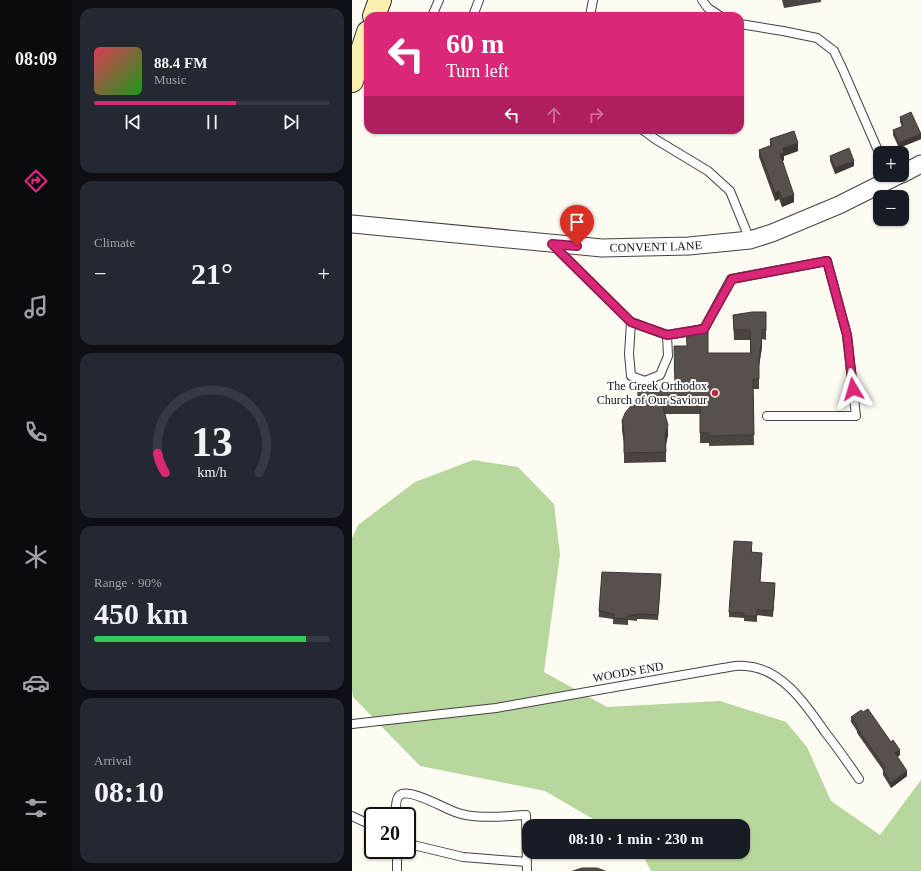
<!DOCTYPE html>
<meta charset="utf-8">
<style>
:root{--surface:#171b24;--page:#242831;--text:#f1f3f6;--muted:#9ea1a6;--line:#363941;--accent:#db2777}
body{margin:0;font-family:Georgia,serif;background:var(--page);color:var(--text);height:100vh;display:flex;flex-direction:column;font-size:15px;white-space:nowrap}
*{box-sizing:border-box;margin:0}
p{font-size:13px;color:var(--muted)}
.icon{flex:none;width:22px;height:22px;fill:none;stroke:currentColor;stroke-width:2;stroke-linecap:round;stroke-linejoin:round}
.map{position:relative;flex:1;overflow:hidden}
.details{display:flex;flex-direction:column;gap:8px;padding:8px;background:#0d0f14;width:280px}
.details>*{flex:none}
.top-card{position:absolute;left:12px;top:12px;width:380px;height:122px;border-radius:12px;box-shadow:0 1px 3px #0004;background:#db2777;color:#fff;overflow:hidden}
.controls{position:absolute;left:521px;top:146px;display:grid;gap:8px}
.controls a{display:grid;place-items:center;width:36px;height:36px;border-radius:8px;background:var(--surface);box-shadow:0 1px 3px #0004;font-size:20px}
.speed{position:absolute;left:12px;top:807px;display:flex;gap:8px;font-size:20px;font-weight:700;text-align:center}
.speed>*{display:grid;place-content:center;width:52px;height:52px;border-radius:50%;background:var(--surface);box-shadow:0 1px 3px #0004;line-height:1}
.speed .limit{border:2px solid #111;border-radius:6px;background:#fff;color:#111}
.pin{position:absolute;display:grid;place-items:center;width:34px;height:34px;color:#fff;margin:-41px -17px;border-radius:50% 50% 50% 0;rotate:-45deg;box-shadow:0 0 4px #0007}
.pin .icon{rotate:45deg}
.me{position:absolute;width:44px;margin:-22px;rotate:353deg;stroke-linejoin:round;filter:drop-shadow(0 0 3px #0008)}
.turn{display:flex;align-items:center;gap:14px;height:84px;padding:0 16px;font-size:18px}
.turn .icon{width:52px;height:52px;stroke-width:2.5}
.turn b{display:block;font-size:28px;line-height:34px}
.lanes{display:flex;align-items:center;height:38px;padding:0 16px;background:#0003;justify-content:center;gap:20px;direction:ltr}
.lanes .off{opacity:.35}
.big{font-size:30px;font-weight:700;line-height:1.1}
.details .widget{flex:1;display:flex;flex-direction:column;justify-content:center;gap:6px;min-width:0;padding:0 14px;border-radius:12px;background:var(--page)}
.details .dial{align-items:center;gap:0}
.dial svg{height:104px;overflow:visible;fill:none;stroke:var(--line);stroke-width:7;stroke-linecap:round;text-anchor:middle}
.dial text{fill:var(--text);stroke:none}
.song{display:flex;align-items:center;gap:12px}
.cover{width:48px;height:48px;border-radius:6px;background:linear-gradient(135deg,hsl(350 70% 55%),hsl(120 70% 35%))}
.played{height:4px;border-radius:2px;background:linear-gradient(90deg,var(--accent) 60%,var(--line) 60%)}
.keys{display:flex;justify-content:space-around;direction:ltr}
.heat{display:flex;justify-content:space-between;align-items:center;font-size:22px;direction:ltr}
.charge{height:6px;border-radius:3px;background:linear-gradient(90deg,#34c759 90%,var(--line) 0)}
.trip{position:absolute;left:170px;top:819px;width:228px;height:40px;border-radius:12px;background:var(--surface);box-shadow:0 1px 3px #0004;font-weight:700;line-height:40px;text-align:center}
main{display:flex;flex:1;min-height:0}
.tabs{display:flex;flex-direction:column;width:72px;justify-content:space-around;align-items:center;background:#090b0e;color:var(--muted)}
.tabs .icon{width:28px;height:28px}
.tabs .active{color:var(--accent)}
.tabs b{font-size:18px;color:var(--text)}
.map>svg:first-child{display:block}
.forest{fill:#b8d79d}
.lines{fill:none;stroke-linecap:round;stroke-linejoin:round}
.service-casing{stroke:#424242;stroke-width:10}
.minor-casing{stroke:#424242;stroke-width:19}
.secondary-casing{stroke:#313131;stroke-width:24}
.service{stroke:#fff;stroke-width:8}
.minor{stroke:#fff;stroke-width:17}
.secondary{stroke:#faf0b1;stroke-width:22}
.wall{fill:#4b4541}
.shaded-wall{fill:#3d3835}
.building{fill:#57504c;stroke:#3d3835}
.route-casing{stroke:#8e194d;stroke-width:10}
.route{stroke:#db2777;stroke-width:7}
.poi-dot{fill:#b62f39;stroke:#fff;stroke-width:1.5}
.labels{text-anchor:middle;stroke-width:4;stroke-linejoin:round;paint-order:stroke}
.street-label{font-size:12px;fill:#0f0f0f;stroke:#fff}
.poi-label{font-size:12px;fill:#0f0f0f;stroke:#fff;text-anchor:end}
</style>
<main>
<nav class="tabs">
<b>08:09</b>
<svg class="icon active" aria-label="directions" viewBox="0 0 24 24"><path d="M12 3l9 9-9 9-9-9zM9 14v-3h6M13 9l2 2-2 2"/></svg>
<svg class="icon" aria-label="music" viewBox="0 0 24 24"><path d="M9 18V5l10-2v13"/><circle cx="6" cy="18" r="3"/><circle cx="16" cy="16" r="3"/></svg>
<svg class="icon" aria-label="phone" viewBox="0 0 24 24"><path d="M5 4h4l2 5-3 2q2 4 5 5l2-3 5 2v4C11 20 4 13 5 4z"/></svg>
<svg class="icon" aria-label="climate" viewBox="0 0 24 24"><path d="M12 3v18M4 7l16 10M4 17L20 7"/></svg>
<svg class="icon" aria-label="car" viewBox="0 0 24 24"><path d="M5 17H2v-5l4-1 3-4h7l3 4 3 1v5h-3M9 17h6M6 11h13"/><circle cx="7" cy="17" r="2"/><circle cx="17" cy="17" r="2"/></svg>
<svg class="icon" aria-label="filters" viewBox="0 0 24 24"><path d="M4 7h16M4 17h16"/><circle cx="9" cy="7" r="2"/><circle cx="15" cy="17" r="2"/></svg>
</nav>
<section class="details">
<div class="widget">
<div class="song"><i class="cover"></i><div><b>88.4 FM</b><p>Music</p></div></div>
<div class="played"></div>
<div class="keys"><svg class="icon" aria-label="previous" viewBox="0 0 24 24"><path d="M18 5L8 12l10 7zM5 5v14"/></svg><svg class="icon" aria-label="pause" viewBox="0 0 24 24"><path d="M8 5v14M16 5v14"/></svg><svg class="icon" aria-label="next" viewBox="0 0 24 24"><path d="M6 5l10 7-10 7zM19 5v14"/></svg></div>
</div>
<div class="widget"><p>Climate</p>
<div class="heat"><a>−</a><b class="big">21°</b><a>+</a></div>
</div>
<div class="widget dial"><svg viewBox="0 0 100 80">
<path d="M14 69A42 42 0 1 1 86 69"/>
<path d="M14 69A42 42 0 0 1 8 54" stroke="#db2777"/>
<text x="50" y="56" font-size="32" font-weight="700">13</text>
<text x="50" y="72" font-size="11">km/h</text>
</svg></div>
<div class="widget"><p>Range · 90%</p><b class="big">450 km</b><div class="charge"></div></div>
<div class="widget"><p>Arrival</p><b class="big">08:10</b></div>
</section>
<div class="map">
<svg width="569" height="871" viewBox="0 0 569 871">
<rect width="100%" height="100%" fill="#fefbf2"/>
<path class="forest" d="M 121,460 L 166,467 L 202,504 L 208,555 L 192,672 L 255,707 L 368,701 L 434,722 L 455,747 L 479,801 L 528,835 L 569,780 L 569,871 L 299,871 L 289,852 L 391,852 L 391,826 L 253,826 L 193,791 L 68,766 L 1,697 L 0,690 L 0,538 L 6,525 L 63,482 Z"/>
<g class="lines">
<g class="service-casing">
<path id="service" d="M 350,0 L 356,8 L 368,16
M 80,16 L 87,0
M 121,16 L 127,0
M 238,16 L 241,0
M 388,24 L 431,31 L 465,38 L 482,51 L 491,70 L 528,155
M 291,130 L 303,139 L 356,171 L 378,191 L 398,240
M 202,246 L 279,322 L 315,335 L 352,329 L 379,279 L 475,261 L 495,335 L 504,416 L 415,416
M 279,322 L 277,354 L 279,376 L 293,381 L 308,375 L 316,356 L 315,335
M 0,724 L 144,708 L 371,668 C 378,667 386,665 393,666 C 430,668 454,705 473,732 C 485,747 496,763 507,779
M 0,816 L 21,826
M 44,816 C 44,811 43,798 48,795 C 57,788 92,808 103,812 C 124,820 151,816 174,815 L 175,871
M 55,842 L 61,845 L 111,857 L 175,862
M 45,850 L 45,871"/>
</g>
<g class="minor-casing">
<g id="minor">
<path d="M 550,174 L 569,164"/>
<path id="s1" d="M 0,224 L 250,248 L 337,246 L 398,240 L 420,233 L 487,205 L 547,175"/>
</g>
</g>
<g class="secondary-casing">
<path id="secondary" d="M 22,16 L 28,0
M 0,81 L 16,32"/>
</g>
<use href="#service" class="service"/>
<use href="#minor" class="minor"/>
<use href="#secondary" class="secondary"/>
</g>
<path class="wall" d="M 430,0 L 469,0 L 469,2 L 432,8 Z
M 548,117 L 569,139 L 547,148 L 541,135 L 541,130 L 550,127 L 548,122 Z
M 418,139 L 446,151 L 432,156 L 432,160 L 431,161 L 442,202 L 430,207 L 427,199 L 423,201 L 407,157 L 407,150 L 418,146 Z
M 478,156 L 502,166 L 483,174 L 478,161 Z
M 414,312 L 414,340 L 410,339 L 410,347 L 407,366 L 407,389 L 401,389 L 402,445 L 357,446 L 357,443 L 348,443 L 348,414 L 313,414 L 316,435 L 314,446 L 314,462 L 272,463 L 272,443 L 270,431 L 270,421 L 323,389 L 356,353 L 398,353 L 398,340 L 382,340 L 381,315 Z
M 400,547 L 400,552 L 410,558 L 408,582 L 423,588 L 421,617 L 405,615 L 405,622 L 392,621 L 392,618 L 377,617 L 377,612 Z
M 309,579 L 306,620 L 289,619 L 285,619 L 285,621 L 276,620 L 276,625 L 261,624 L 261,619 L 247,617 L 247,611 Z
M 511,712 L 548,755 L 545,757 L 555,776 L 539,788 L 531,775 L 531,770 L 505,733 L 505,731 L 499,722 L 499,717 Z"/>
<path class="shaded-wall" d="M 569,134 L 569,139 L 547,148 L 547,143 Z
M 446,143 L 446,151 L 432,156 L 432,160 L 428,162 L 428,154 L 431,148 Z
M 502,161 L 502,166 L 483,174 L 483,168 Z
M 427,191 L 427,199 L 423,201 L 423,193 Z
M 442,195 L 442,202 L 430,207 L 430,199 Z
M 410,337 L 410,347 L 407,366 L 407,357 Z
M 316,425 L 316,435 L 313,446 L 313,436 Z
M 548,750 L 548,755 L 543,759 L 543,753 Z
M 555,771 L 555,776 L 539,788 L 539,783 Z"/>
<path class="building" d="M 559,112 L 569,134 L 547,143 L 541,130 L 551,126 L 548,117 Z
M 442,131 L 446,143 L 431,148 L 432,153 L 428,154 L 442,195 L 430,199 L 427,191 L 423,193 L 407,150 L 420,145 L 418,139 Z
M 497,148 L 502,161 L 483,168 L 478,156 Z
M 400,312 L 414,312 L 414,330 L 410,329 L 410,337 L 407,357 L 407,379 L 401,379 L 402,435 L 357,436 L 357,433 L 348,433 L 348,404 L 310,404 L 316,425 L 313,436 L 314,452 L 272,453 L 272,433 L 270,421 L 273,413 L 278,407 L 286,403 L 286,387 L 323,389 L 322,346 L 335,346 L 334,328 L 356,323 L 356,353 L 399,353 L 398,330 L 382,330 L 381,315 Z
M 382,541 L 400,542 L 399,552 L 410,553 L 408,582 L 423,583 L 421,611 L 405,610 L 405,616 L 392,616 L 392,613 L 377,612 Z
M 250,572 L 309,574 L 306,615 L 289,614 L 285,614 L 285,615 L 276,615 L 276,619 L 261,618 L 262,614 L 247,611 Z
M 516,709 L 539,742 L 541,740 L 548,750 L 543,753 L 555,771 L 539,783 L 531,770 L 533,768 L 505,728 L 506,727 L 499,717 L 509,710 L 511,712 Z
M 230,868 L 245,868 L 253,871 L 221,871 Z"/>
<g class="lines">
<g class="route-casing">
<path id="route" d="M 225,246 L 200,244 L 279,322 L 315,335 L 352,329 L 380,279 L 475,261 L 495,335 L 501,389"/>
</g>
<use href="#route" class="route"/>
</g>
<circle class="poi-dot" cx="363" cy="393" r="4"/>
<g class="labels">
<g class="street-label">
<text dy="4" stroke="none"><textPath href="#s1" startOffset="305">CONVENT LANE</textPath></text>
<text transform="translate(276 672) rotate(-10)" y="4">WOODS END</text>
</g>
<g class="poi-label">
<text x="355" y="390">The Greek Orthodox<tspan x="355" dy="14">Church of Our Saviour</tspan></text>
</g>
</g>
</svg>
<div class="controls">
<a>+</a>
<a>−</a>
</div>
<div class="speed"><div class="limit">20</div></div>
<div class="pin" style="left:225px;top:246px;background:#d93025"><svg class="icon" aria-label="arrive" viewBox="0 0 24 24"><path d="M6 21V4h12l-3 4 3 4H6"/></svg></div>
<svg class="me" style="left:501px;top:389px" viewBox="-20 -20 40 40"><path d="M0-17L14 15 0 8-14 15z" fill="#db2777" stroke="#fff" stroke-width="4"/></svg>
<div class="trip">08:10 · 1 min · 230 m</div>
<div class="top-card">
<div class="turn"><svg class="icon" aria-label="left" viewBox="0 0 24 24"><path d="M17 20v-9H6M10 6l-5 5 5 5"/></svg><div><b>60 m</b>Turn left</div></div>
<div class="lanes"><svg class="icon" aria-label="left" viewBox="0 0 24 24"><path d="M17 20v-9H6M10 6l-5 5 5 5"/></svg><svg class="icon off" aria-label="ahead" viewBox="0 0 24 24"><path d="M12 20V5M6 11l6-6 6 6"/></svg><svg class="icon off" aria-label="right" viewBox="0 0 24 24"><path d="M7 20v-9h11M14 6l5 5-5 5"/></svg></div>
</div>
</div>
</main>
